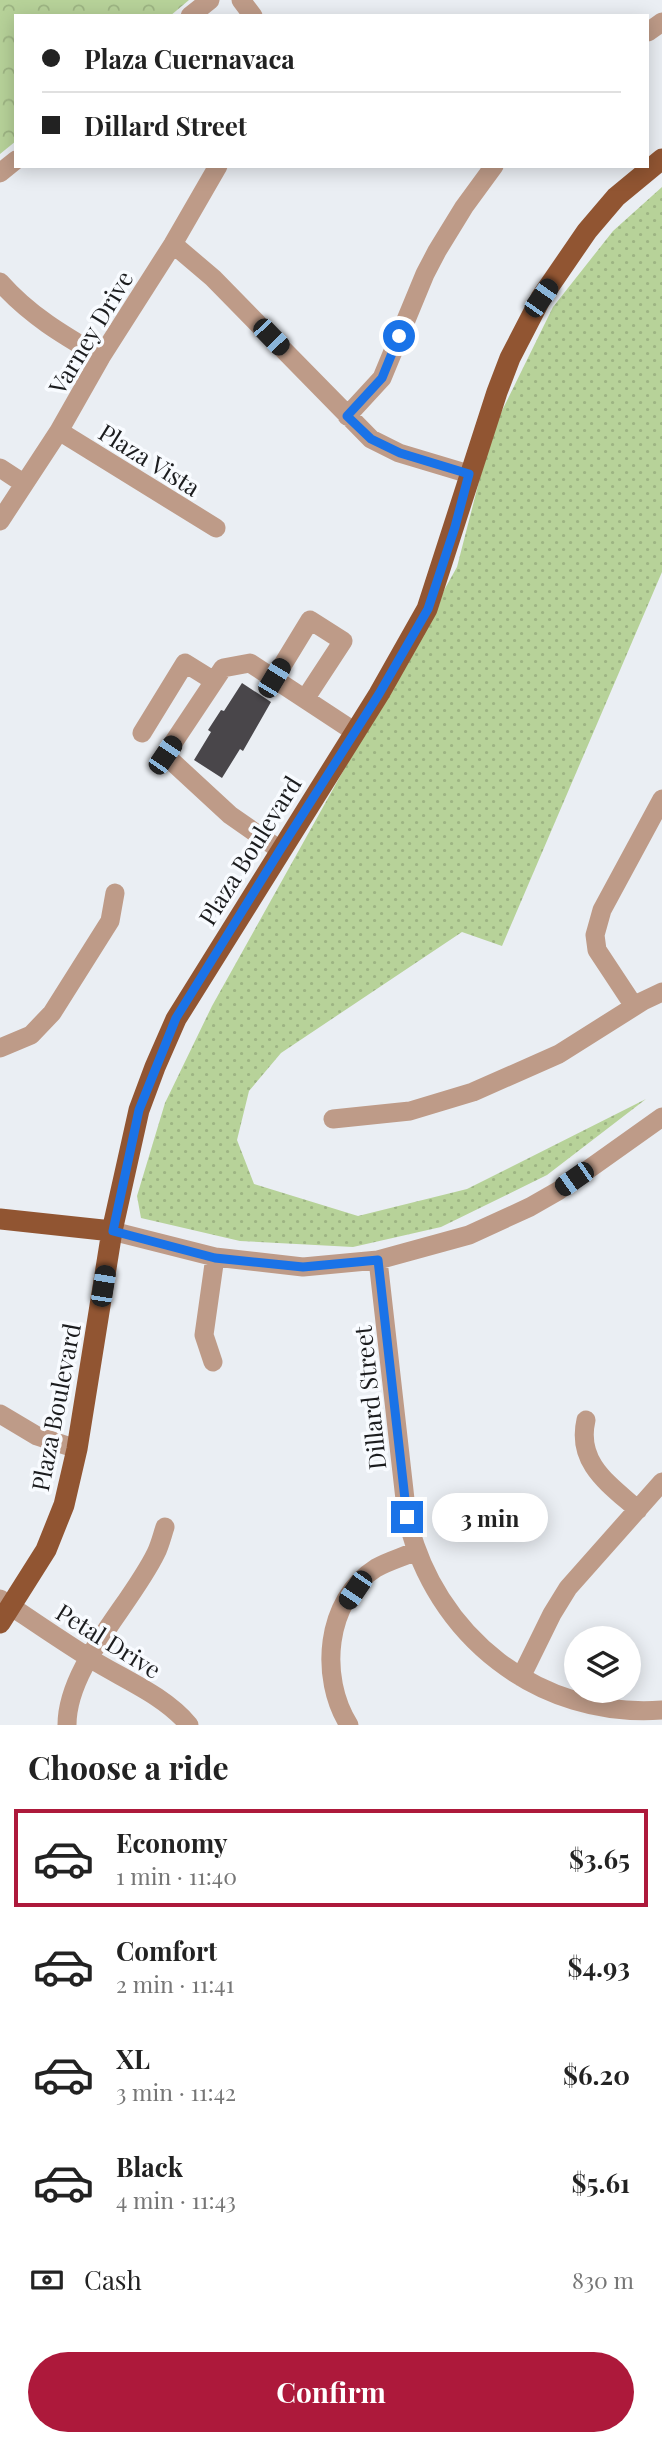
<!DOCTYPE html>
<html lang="en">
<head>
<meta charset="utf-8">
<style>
	:root { --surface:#fff; --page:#f6f6f6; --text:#222; --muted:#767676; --line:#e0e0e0; --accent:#ad193b }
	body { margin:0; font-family:"Playfair Display",serif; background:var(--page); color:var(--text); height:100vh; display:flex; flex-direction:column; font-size:26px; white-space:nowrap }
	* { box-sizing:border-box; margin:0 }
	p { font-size:23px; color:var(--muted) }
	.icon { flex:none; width:38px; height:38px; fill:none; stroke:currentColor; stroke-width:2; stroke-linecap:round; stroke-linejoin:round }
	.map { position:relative; height:1725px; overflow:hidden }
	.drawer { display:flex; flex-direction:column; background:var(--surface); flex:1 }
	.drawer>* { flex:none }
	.banner { position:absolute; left:14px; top:14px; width:635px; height:154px; border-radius:0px; box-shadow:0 4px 18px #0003; display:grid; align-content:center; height:154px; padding:0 28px; background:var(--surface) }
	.tools { position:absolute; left:564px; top:1626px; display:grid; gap:14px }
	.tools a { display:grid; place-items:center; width:77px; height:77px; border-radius:50%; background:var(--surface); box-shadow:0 4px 18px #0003; font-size:35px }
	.end { position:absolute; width:32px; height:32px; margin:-16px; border:9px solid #1a73e8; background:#fff; box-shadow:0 0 0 4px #fff }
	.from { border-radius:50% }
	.bubble { position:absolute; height:49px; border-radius:24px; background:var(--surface); box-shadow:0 4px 18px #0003; font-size:23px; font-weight:700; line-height:49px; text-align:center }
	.car { position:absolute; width:21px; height:42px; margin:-21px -10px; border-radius:9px; box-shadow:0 0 5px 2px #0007; background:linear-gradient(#222 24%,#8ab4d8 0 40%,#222 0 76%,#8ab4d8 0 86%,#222 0) }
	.banner b { display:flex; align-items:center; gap:24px; height:66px; font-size:26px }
	.banner b+b { border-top:2px solid var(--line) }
	.banner i { width:18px; height:18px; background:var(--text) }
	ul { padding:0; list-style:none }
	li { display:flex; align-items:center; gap:21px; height:98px; margin:0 14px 10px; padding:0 14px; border:4px solid transparent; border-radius:0px }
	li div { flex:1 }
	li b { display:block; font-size:26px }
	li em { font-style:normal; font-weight:700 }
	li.selected { border-color:var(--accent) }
	li>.icon { width:63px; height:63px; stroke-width:1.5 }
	h2 { padding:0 28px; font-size:32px; line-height:84px }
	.pay { display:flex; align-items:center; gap:18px; height:77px; padding:0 28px; font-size:26px }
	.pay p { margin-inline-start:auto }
	.button { display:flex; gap:14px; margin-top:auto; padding:14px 28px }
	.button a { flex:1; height:80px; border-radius:42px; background:var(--accent); color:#fff; font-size:28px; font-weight:700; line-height:80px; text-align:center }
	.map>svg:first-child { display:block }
</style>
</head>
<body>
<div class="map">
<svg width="662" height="1725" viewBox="0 0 662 1725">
	<defs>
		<pattern id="grass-dots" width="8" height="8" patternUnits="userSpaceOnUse" patternTransform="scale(1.75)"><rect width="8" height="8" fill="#b7d299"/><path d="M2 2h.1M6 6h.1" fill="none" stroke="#9db483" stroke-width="1.8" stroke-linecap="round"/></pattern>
		<pattern id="park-crowns" width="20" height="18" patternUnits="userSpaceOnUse" patternTransform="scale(1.75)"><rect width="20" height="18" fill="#b7d299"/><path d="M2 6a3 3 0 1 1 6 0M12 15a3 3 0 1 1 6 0" fill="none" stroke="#9db483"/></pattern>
	</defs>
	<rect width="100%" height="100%" fill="#eaeef3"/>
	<path fill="url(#grass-dots)" d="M662,187V572L502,946L462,932L281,1053L249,1091L237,1140L254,1184L358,1216L467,1189L646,1099L547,1175L441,1227L353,1247L240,1241L141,1218L137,1196L165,1103L212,1006L457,567L492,431L553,307L613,231Z"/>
	<path fill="url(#park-crowns)" d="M0,0H189L170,16H16V141L0,154Z"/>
	<path fill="#49464a" d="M242,683L271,702L243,751L240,749L222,778L194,760L211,732L208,730L221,710L224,711Z"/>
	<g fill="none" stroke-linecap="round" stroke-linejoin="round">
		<path stroke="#be9b88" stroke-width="19" d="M241,0L253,16
			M190,16L210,0
			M648,32L662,22
			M0,173L16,160
			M173,244L213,278L371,439L399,453L469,474
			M0,282C29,315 63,335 101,357
			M347,416L382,378L425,274L437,251L464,207L494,166
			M59,431L216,528
			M0,468L23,483
			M0,521L59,431L101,357L173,244L218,166
			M274,679L310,620L343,641L305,699
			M142,733L185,663L214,681
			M280,850L230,815L165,755L223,668L250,663L355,732
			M634,1006L597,950L595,935L602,910L662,799
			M0,1048L31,1035L52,1013L110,921L115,893
			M333,1119L410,1111L473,1092L559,1054L643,1001L662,992
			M112,1231L215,1257L303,1267L378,1260L469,1235L530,1207L558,1191L662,1117
			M378,1260L407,1517C434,1636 539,1719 662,1710
			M213,1362L204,1335L215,1257
			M0,1414L37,1436L77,1449
			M586,1420C576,1463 609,1484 638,1510
			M0,1599C30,1619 60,1640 91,1659C123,1679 164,1695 189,1725
			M521,1677L552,1614L568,1588L662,1482
			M67,1725C67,1666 131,1605 156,1553C160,1545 162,1536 165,1527
			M349,1725C319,1678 325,1600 376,1568C388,1561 403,1557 416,1551"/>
		<path stroke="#915532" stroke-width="21" d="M0,1219L112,1231
			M0,1623L46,1550L64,1505L77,1449L112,1231L139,1110L155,1067L176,1019L379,694L427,609L497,392L510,358L541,298L587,231L616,197L662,159"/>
	</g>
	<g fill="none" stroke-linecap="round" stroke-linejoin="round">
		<path stroke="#1a73e8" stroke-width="9" d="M399,336L382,378L347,416L371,439L400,453L469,474L455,527L428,609L379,694L280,850L176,1018L139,1110L113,1231L215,1258L303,1267L378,1260L407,1517"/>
	</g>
	<g text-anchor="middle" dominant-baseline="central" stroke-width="7" stroke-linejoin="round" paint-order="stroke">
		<g font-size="24" fill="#1b1c1e" stroke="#f8fbff">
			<text transform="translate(90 332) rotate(-59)">Varney Drive</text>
			<text transform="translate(150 459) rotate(32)">Plaza Vista</text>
			<text transform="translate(249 850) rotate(-58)">Plaza Boulevard</text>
			<text transform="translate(369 1398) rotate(-96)">Dillard Street</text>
			<text transform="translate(55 1407) rotate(-79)">Plaza Boulevard</text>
			<text transform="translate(109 1640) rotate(32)">Petal Drive</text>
		</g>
	</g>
</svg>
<div class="tools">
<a><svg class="icon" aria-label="layers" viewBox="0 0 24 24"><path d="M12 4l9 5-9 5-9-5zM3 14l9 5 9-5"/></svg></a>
</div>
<i class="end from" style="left:399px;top:336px"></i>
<i class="end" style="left:407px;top:1517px"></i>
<div class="bubble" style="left:432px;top:1493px;width:116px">3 min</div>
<i class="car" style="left:541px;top:298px;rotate:35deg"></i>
<i class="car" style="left:271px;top:337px;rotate:136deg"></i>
<i class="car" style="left:274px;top:678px;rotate:31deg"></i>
<i class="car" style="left:165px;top:755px;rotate:34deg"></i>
<i class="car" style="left:574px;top:1179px;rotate:235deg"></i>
<i class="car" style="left:103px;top:1286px;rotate:9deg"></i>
<i class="car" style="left:355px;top:1590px;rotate:214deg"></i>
<div class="banner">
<b><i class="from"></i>Plaza Cuernavaca</b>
<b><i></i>Dillard Street</b>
</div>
</div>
<section class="drawer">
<h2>Choose a ride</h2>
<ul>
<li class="selected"><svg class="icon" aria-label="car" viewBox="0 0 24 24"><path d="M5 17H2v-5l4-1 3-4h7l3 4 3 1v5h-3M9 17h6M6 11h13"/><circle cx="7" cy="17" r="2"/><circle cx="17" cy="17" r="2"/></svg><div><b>Economy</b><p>1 min · 11:40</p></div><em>$3.65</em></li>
<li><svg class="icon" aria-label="car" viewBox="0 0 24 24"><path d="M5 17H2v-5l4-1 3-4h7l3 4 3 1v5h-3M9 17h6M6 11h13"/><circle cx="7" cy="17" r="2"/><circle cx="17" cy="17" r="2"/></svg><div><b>Comfort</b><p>2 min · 11:41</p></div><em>$4.93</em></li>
<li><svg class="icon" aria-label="car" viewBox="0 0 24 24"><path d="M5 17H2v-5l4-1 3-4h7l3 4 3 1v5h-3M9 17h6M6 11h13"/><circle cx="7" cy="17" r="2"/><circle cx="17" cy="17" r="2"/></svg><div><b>XL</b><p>3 min · 11:42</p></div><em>$6.20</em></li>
<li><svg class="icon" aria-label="car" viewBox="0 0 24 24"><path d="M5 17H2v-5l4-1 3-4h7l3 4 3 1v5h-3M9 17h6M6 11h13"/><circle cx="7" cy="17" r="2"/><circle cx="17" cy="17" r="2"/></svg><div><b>Black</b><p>4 min · 11:43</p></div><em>$5.61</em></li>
</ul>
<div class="pay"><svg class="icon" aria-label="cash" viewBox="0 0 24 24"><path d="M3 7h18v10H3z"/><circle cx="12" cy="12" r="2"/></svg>Cash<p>830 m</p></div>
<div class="button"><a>Confirm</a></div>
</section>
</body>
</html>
